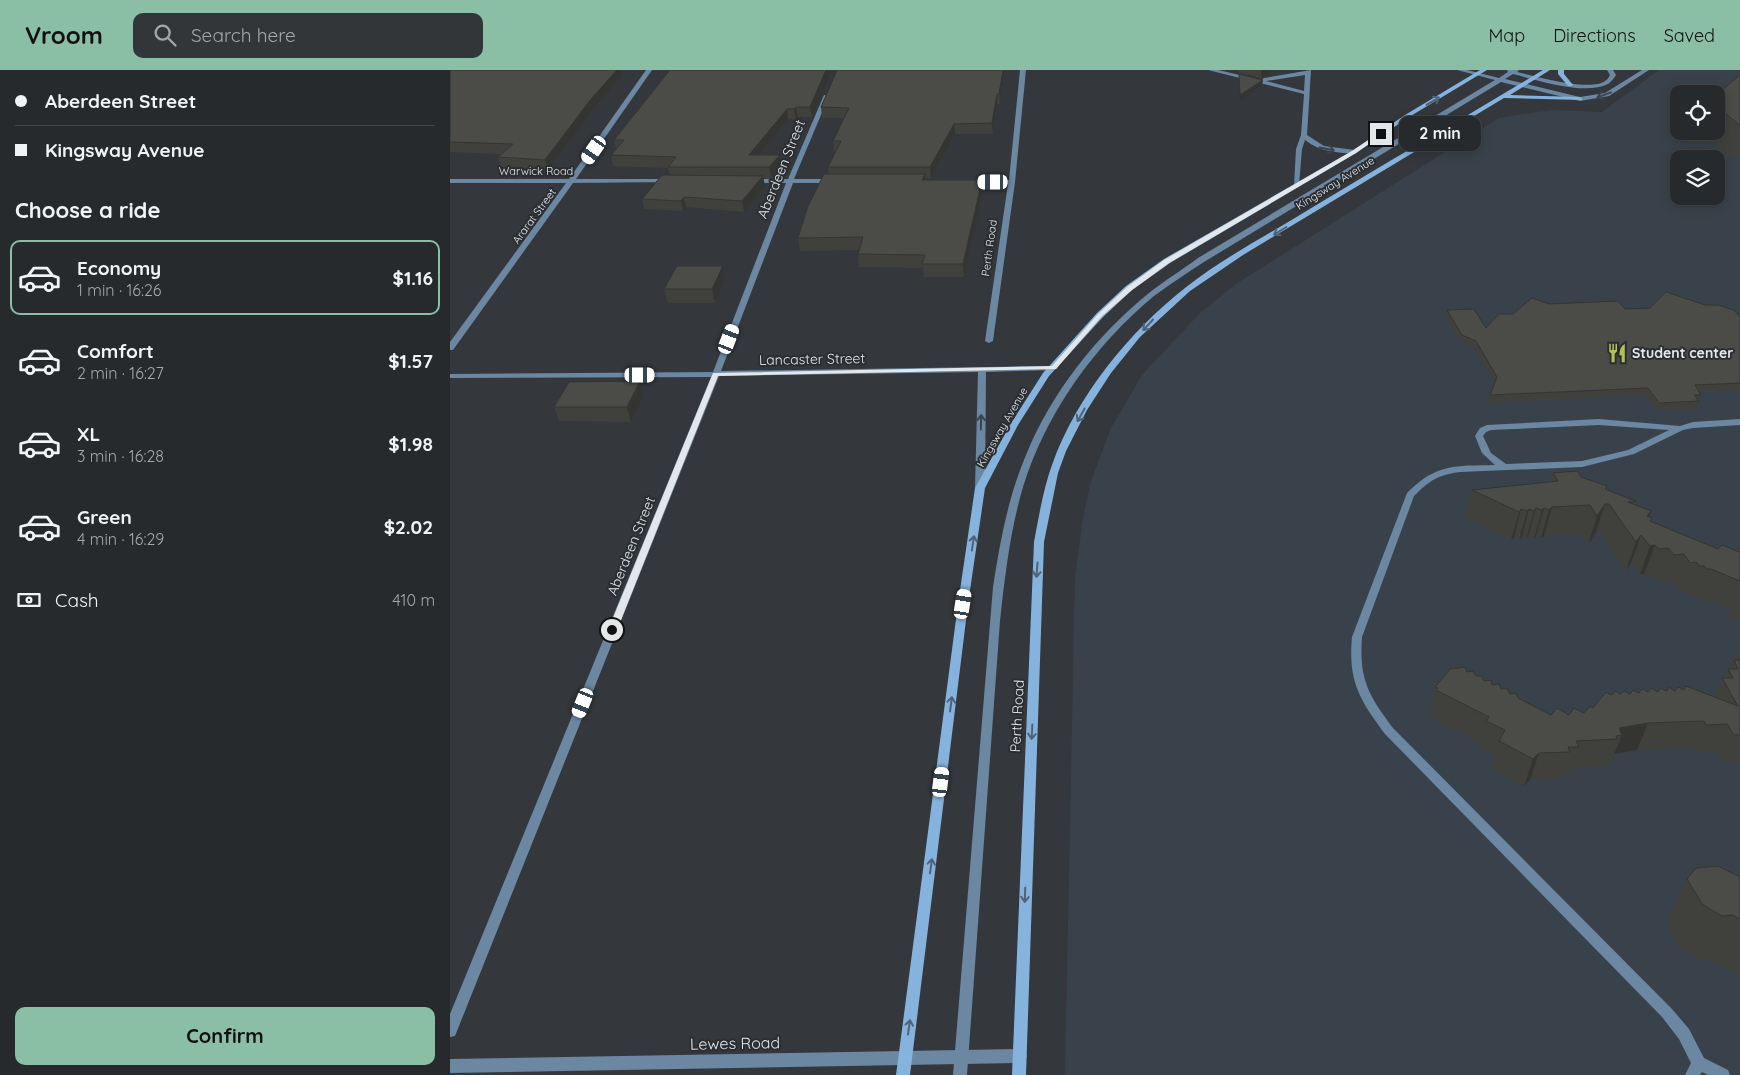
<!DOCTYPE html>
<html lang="en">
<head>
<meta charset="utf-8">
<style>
	:root { --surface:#272a2d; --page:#333639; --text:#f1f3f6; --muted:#a4a7aa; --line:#434649; --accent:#8abfa5 }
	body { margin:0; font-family:Quicksand,sans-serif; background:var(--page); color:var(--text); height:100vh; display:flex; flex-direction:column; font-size:19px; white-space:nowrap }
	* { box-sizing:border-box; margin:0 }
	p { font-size:16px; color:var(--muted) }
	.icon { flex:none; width:28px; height:28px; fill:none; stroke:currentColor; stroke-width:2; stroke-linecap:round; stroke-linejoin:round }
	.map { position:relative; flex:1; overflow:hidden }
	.side { display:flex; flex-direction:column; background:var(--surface); width:450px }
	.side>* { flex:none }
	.banner { display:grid; align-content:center; height:110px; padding:0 15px; background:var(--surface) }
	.fabs { position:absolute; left:1220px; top:15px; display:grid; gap:10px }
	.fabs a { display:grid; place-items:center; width:55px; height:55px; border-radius:10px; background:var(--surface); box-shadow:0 2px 12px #0003,0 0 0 1px var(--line); font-size:25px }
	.end { position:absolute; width:22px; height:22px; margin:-11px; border:6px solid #e4e7e9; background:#111; box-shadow:0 0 0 2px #111 }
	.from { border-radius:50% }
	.bubble { position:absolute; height:35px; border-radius:10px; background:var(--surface); box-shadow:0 2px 12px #0003,0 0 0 1px var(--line); font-size:16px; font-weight:700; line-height:35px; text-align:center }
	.car { position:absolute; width:15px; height:30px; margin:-15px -8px; border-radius:6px; box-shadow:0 0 4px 1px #0007; background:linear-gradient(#fff 24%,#345 0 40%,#fff 0 76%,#345 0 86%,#fff 0) }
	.banner b { display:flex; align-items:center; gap:18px; height:48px; font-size:19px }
	.banner b+b { border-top:1px solid var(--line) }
	.banner i { width:12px; height:12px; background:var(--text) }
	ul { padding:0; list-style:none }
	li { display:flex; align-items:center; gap:15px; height:75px; margin:0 10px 8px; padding:0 5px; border:2px solid transparent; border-radius:10px }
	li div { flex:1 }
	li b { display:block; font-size:19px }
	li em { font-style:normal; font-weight:700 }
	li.current { border-color:var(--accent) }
	li>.icon { width:45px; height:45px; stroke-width:1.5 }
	h2 { padding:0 15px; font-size:22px; line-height:60px }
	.pay { display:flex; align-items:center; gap:12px; height:55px; padding:0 15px; font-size:19px }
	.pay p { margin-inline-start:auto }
	.primary-button { display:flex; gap:10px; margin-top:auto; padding:10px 15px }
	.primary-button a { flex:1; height:58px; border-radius:10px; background:var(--accent); color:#111; font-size:20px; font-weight:700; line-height:58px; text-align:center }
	header { display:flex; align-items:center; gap:30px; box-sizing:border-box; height:70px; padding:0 25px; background:var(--accent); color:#111 }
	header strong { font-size:24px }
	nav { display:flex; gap:28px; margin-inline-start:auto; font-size:18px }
	.search { width:350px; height:45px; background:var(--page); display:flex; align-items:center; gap:12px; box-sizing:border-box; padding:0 18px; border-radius:10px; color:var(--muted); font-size:19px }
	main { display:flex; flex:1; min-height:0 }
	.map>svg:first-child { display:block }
</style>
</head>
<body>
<header>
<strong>Vroom</strong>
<div class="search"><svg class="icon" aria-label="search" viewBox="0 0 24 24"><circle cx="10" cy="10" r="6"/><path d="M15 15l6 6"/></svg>Search here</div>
<nav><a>Map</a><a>Directions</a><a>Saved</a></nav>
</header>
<main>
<section class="side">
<div class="banner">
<b><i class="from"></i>Aberdeen Street</b>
<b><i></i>Kingsway Avenue</b>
</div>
<h2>Choose a ride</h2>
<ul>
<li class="current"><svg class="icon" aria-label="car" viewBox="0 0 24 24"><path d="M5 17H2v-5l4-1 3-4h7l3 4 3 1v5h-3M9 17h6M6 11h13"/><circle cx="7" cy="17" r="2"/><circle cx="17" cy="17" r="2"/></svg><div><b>Economy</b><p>1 min · 16:26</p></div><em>$1.16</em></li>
<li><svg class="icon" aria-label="car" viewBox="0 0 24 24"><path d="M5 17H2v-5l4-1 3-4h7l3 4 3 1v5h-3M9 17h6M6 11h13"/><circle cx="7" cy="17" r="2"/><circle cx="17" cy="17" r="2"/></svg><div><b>Comfort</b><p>2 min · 16:27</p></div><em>$1.57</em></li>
<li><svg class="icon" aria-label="car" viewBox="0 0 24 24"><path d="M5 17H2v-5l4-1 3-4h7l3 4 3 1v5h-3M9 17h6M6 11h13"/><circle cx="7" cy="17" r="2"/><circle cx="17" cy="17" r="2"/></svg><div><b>XL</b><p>3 min · 16:28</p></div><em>$1.98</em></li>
<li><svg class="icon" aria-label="car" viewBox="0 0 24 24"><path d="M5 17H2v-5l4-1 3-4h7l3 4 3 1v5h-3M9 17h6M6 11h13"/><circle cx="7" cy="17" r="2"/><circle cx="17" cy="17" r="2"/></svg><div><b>Green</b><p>4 min · 16:29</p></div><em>$2.02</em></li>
</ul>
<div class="pay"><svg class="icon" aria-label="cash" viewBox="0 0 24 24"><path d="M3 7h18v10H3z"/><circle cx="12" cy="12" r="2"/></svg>Cash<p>410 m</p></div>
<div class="primary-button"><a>Confirm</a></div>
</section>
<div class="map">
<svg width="1290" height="1005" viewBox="0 0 1290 1005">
	<rect width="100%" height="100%" fill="#34383c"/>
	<path fill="#39424a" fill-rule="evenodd" d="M1209,0H1290V1005H615L625,507L633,448L641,411L661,358L692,305L750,243L786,214L1049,48L1101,40L1152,42ZM1229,24H1266V61H1229ZM1229,89H1266V126H1229Z"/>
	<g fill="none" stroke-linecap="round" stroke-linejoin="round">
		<path fill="#6b87a2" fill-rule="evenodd" d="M1007,0H1017L1049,8L1058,2L1057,0H1069L1067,2C1085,6 1140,22 1155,11C1157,10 1159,7 1160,5L1157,0H1163L1166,5C1164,8 1161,12 1158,14C1135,26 1087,10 1063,4L1055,9L1130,27L1155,23L1192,0H1199L1159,26L1130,31L1051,12L754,192C737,203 720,214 704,226C644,276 596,343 573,417C560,461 555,506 550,551L517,1005H503L543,517C550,472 558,427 576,385C601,323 647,265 699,223C714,211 732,200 748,188L1045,10Z
			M1149,349L1230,356L1243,352L1290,349V355L1243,358L1233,360L1184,384L1132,397L1010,402C988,405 980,410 964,426L912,567C909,609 918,625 943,658L1222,939L1239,959L1254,988L1278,1000L1280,1005H1258L1252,1002L1250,1005H1235L1241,993L1229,969L1212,947L935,664C909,629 898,611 902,567L957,423C987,393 1005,396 1045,395L1032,383L1025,366L1030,358L1037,355ZM1149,355L1219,360L1178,380L1132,391L1056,394L1041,383L1033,366L1036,362L1041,360Z"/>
		<path fill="#6b87a2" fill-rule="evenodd" d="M196,0H202L126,109H219L222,111L221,112L123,113L3,280H0V272L116,113H0V109H119Z
			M570,0H576L565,112L543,271L539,273L535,271L558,114H518L515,112L518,110H559Z
			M758,0H768L811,10L814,8L861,0L857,65L874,76L904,80L907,82L904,84C886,82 870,82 855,70L852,79L849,115L844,116L846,79L851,65L854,24ZM855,5L854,21L816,11Z
			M374,25L379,26L344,109H384L387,111L384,113H343L271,301L604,296L608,298L604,300L536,302L535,418L530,421L525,418L528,302L269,306L5,966L0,967V944L261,307L0,308V304L263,302L336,113H301L298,111L301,109H338Z"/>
		<path fill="#6b87a2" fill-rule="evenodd" d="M570,979L575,981L577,986L575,991L570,993L0,1003V989Z"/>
		<path fill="#86b3de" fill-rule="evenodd" d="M1030,0H1037L959,47L906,83L720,193L682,220L653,247L599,306L568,355L535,418L518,534L460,1005H446L508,534L525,418L560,355L593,303L647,243L676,216L714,189L902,81L955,45Z
			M1093,0H1100L1060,25L1130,27L1132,28V30L1054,28L793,185L740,221L690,267L661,303L637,340L616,381L608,403L594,472L576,1005H562L584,472C589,446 593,420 602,395C626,327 679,262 735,218C774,187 820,164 863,137C939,91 1017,46 1093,0Z
			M1108,0H1114V4L1123,15L1122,16H1118L1108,4Z"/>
	</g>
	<path fill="#40413d" d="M0,0L172,6L144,39L98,100L51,98L48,87L51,84L0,82Z
		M220,0H382L362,47H348L346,50L338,49L309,85L331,95L321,108H313L315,116L294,142L236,137L233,141L194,139L192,129L220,105L218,98L163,96L161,85L166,79L164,70Z
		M555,0L550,34H547L543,64H505L481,108H476V110L533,122L514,207H474L473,198L409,197L408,184L409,180L350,181L348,168L379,104L378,97L386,82L384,81L383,71L394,48H372L371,37Z
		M788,0H820L819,5L811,8L789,3Z
		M1290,5V88L1278,85L1264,73L1234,74L1238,61H1266V25Z
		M275,209L265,233H218L214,219Z
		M1099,234L1290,247V320L1249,322L1251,325L1246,339L1206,340L1195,325L1039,333L1040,325L1045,313L1024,278L1010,272L996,247L997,240L1036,258L1063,244Z
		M194,325L181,352L109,351L104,337Z
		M1103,403L1131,407L1157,416L1156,419L1186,431L1185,435L1201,441L1199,447L1202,448L1201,451L1268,479L1289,482L1290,481V549L1278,550L1282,541L1249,528H1246L1243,525H1238L1235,521H1229L1223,513L1213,514L1207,507H1197L1194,504H1190L1181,493L1176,501L1150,462H1146L1138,475L1131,464L1094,466L1091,468L1086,466L1084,469L1078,467L1076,469L1072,467L1069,470L1064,468L1061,470L1015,448L1022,420L1100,412Z
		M1290,575V691L1271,692L1265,681L1244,682L1241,678L1187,680L1164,684L1161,692L1158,693L1156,696L1121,697L1119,704H1112L1111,709L1080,710L1074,716L1041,698L1044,686L1028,678L1029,673L980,647V645L979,644L985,617L1017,602L1101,645L1134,643L1162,625L1234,620L1264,627L1272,608H1274Z
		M1290,807V907L1259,889H1249L1229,878L1216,853L1237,809Z"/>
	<path fill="#343532" d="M162,0H171L172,6L144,39L98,100L95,90Z
		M376,0H382L362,47L360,37Z
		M553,0H555L550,34L549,24Z
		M811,0H820L819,5L811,8Z
		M813,10L812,16L790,31V25Z
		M547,24V34L543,64L542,53Z
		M346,37L348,47L346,50L344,39Z
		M337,39L338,49L300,96L299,85Z
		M504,54L505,64L481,108L480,97Z
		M330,85L331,95L321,108L319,97Z
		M475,104L476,116L472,110Z
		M313,106L315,116L294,142L292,131Z
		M532,110L533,122L514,207L513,194Z
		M234,127L236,137L233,141L231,131Z
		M273,196L275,209L265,233L262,219Z
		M190,311L194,325L181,352L177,337Z
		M1155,434L1146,462L1138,475L1147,446Z
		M1102,437L1094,466L1091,468L1099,440Z
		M1086,438L1078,467L1076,469L1084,441Z
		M1094,438L1086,466L1084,469L1092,440Z
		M1071,439L1064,468L1061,470L1069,442Z
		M1079,439L1072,467L1069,470L1077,441Z
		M1201,441L1192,466L1191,465L1181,493L1176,501L1186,472L1197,446Z
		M1205,475L1194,504H1190L1200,476Z
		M1198,653L1187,680L1164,684L1172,665L1169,658Z
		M1089,683L1080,710L1074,716L1083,689Z"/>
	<path fill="#4b4c47" stroke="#343532" d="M0,0H167L141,29L95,90L48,87L63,74L0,72Z
		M220,0H376L360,37H346L344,39H337L299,85H330L319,97H218L226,87L161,85L174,70H164Z
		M387,0H553L549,24H547L542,53L504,54L480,97H378L391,71H383L399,38L371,37Z
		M789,4L813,10L790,25Z
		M1290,5V55L1288,54L1274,42H1266V25Z
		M374,104H475L472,110H532L513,194H472L475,185L408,184L413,167L348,168L358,136Z
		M212,105L313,106L292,131L234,127L231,131L192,129Z
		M227,196H273L262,219H214Z
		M1216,222L1255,235H1268L1284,240L1290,247V313L1245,315L1251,325H1244L1249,331L1209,333L1198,318L1040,325L1047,307L1026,271L1012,265L997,240L1024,239L1036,258L1049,244H1063L1082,228L1099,234L1168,231L1175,239L1200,238Z
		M190,311L177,337H104L119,312Z
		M1128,401L1131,407L1157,416L1155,419L1186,431L1178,432L1201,441L1197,446L1202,448L1200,451L1268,479L1272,475L1289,482L1290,481V511L1261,499H1257L1254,496H1249L1246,492L1240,493L1234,484L1224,485L1218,478L1208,479L1205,475L1200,476L1191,465L1186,472L1159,434H1155L1147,446L1140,435L1102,437L1099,440L1094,438L1092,440L1086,438L1084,441L1079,439L1077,441L1071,439L1069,442L1022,420L1108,411L1103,403Z
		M1284,590H1290V665H1284L1277,654L1256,655L1254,651L1198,653L1169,658L1172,665L1166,666L1167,669L1126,671L1129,677H1118L1120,682L1089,683L1083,689L1049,671L1055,660L1036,651L1039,647L986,620L988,618L985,617L1000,599L1015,597L1017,602L1023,601L1026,606H1032L1034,611L1041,610L1042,615L1049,614L1051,619L1057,618L1060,624L1066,623L1068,628L1101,645L1107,638L1119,645L1124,638L1134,643L1140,636L1143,638L1156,622L1162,625L1165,621L1171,624L1174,621L1180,624L1183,620L1189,623L1192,619L1198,622L1201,618L1208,622L1210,618L1217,621L1219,617L1225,621L1228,617L1234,620L1236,616L1288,636L1272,608H1283L1278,599H1288Z
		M1268,796L1290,807V849L1283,845L1272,846L1252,834L1237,809L1246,798Z"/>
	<defs><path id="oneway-shaft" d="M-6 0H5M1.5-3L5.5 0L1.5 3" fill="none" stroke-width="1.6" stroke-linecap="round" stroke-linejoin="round" transform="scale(1.25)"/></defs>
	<g stroke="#3a444e">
		<use href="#oneway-shaft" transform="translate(1154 25) rotate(160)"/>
		<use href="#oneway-shaft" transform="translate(877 79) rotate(11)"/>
		<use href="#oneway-shaft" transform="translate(531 352) rotate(-89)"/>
	</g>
	<g stroke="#4f6377">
		<use href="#oneway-shaft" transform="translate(983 31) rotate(-31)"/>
		<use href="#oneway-shaft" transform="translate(830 161) rotate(148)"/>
		<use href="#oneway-shaft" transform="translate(698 255) rotate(133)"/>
		<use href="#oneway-shaft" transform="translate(631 345) rotate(119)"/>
		<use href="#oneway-shaft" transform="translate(523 473) rotate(-81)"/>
		<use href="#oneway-shaft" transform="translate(587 500) rotate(94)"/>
		<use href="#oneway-shaft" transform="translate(501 634) rotate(-83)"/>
		<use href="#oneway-shaft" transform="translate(582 662) rotate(93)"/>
		<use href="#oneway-shaft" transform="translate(481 796) rotate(-82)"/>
		<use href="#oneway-shaft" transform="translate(575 825) rotate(92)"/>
		<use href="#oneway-shaft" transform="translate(459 957) rotate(-82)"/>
	</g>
	<path fill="#e4e7e9" d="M929,63L933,64L906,83L719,193L682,220L652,246L606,299L268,306L167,560L162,563L159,562L158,560L263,303L602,296L648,244L677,217L714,190L902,81Z"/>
	<defs>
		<symbol id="restaurant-bare" viewBox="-9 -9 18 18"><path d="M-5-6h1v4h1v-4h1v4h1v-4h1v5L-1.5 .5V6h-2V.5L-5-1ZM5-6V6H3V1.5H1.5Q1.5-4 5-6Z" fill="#b2c34c" stroke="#2a2e32" stroke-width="2.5" paint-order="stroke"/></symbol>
	</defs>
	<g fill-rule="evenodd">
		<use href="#restaurant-bare" x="1153" y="269" width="28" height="28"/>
	</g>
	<g text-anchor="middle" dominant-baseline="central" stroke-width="4" stroke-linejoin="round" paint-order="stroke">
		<g font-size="11" fill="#e4e7e9" stroke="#2a2e32">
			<text x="86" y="101">Warwick Road</text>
			<text transform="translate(885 113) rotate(-32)">Kingsway Avenue</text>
			<text transform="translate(84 146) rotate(-54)">Ararat Street</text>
			<text transform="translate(539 178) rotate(-82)">Perth Road</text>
			<text transform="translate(552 357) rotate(-60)">Kingsway Avenue</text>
		</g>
		<g font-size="14" fill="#e4e7e9" stroke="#2a2e32">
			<text transform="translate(331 99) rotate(-68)">Aberdeen Street</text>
			<text transform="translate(362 289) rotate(-1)">Lancaster Street</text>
			<text transform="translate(181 476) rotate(-68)">Aberdeen Street</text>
			<text transform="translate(567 646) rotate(-87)">Perth Road</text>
		</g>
		<g font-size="14" font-weight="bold" fill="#e4e7e9" stroke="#2a2e32" text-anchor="start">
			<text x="1182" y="283">Student center</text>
		</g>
		<g font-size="16" fill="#e4e7e9" stroke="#2a2e32">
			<text transform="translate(285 973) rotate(-1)">Lewes Road</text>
		</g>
	</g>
</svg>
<div class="fabs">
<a><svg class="icon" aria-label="locate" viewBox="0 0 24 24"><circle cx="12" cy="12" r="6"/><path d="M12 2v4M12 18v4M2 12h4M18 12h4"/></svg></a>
<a><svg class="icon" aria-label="layers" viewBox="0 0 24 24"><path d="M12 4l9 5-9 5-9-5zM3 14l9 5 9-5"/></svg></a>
</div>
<i class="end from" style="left:162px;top:560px"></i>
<i class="end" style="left:931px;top:64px"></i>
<div class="bubble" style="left:949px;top:46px;width:82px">2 min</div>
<i class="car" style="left:144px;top:80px;rotate:215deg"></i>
<i class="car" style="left:543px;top:112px;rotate:270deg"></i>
<i class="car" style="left:279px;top:269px;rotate:21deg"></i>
<i class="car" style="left:190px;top:305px;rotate:90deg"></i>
<i class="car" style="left:513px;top:534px;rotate:9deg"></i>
<i class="car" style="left:133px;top:633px;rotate:202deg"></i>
<i class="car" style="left:491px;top:712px;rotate:7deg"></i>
</div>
</main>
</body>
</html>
